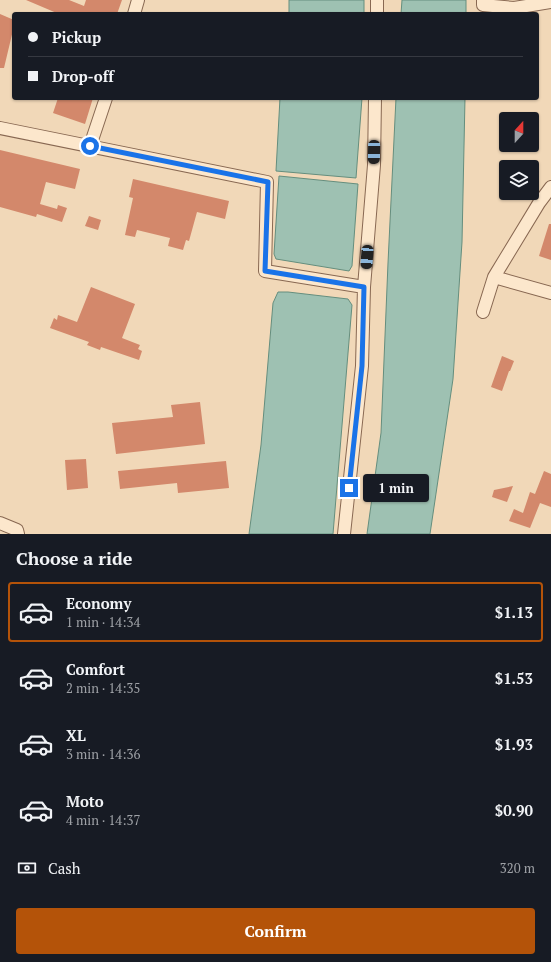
<!DOCTYPE html>
<html lang="en">
<head>
<meta charset="utf-8">
<style>
	:root { --surface:#171b24; --page:#20242c; --text:#f1f3f6; --muted:#9ea1a6; --line:#363941; --accent:#b45309 }
	body { margin:0; font-family:"PT Serif",serif; background:var(--page); color:var(--text); height:100vh; display:flex; flex-direction:column; font-size:15px; white-space:nowrap }
	* { box-sizing:border-box; margin:0 }
	p { font-size:13px; color:var(--muted) }
	.icon { flex:none; width:22px; height:22px; fill:none; stroke:currentColor; stroke-width:2; stroke-linecap:round; stroke-linejoin:round }
	.map { position:relative; height:534px; overflow:hidden }
	.sheet { display:flex; flex-direction:column; background:var(--surface); flex:1 }
	.sheet>* { flex:none }
	.top-card { position:absolute; left:12px; top:12px; width:527px; height:88px; border-radius:4px; box-shadow:0 1px 3px #0004; display:grid; align-content:center; height:88px; padding:0 16px; background:var(--surface) }
	.needle { width:26px; rotate:21deg }
	.buttons { position:absolute; left:499px; top:112px; display:grid; gap:8px }
	.buttons a { display:grid; place-items:center; width:40px; height:40px; border-radius:4px; background:var(--surface); box-shadow:0 1px 3px #0004; font-size:20px }
	.end { position:absolute; width:18px; height:18px; margin:-9px; border:5px solid #1a73e8; background:#fff; box-shadow:0 0 0 2px #fff }
	.from { border-radius:50% }
	.bubble { position:absolute; height:28px; border-radius:4px; background:var(--surface); box-shadow:0 1px 3px #0004; font-size:13px; font-weight:700; line-height:28px; text-align:center }
	.car { position:absolute; width:12px; height:24px; margin:-12px -6px; border-radius:5px; box-shadow:0 0 3px 1px #0007; background:linear-gradient(#222 24%,#8ab4d8 0 40%,#222 0 76%,#8ab4d8 0 86%,#222 0) }
	.top-card b { display:flex; align-items:center; gap:14px; height:38px; font-size:15px }
	.top-card b+b { border-top:1px solid var(--line) }
	.top-card i { width:10px; height:10px; background:var(--text) }
	ul { padding:0; list-style:none }
	li { display:flex; align-items:center; gap:12px; height:60px; margin:0 8px 6px; padding:0 8px; border:2px solid transparent; border-radius:4px }
	li div { flex:1 }
	li b { display:block; font-size:15px }
	li em { font-style:normal; font-weight:700 }
	li.on { border-color:var(--accent) }
	li>.icon { width:36px; height:36px; stroke-width:1.5 }
	h2 { padding:0 16px; font-size:18px; line-height:48px }
	.pay { display:flex; align-items:center; gap:10px; height:44px; padding:0 16px; font-size:15px }
	.pay p { margin-inline-start:auto }
	.cta { display:flex; gap:8px; margin-top:auto; padding:8px 16px }
	.cta a { flex:1; height:46px; border-radius:4px; background:var(--accent); color:#fff; font-size:16px; font-weight:700; line-height:46px; text-align:center }
	.map>svg:first-child { display:block }
</style>
</head>
<body>
<div class="map">
<svg width="551" height="534" viewBox="0 0 551 534">
	<rect width="100%" height="100%" fill="#f1d8b8"/>
	<path fill="#9ec1b2" stroke="#658e7e" d="M289,0H364V14H289Z
		M402,0H466V14H401Z
		M280,98H362L356,178L276,171Z
		M396,98H465L462,242L453,379L430,534H367L381,433L388,263Z
		M279,176L358,184L352,266L349,271L276,259L274,254Z
		M278,292H288L348,299L352,305L333,534H249L261,445L273,303Z"/>
	<path fill="#d3886b" d="M26,0H69L84,6L86,0H122L117,14H59Z
		M0,14L14,20V26L4,68H0Z
		M58,98H93L85,124L53,113Z
		M0,150L80,169L75,189L46,182L40,204L57,209L58,205L67,208L62,222L37,214L36,217L0,207Z
		M133,179L229,201L225,219L197,212L189,241L186,240L183,250L168,246L170,238L137,230L135,237L125,235L133,198L129,197Z
		M89,216L101,220L98,230L85,226Z
		M549,224H551V260L539,256Z
		M91,287L135,304L122,338L140,345L138,349L142,351L139,360L101,347L100,350L87,345L89,342L50,328L54,318L57,320L58,315L77,322Z
		M502,356L514,361L510,371H509L502,391L491,387Z
		M200,402L205,444L116,454L112,423L173,417L171,405Z
		M86,459L88,488L67,490L65,460Z
		M226,461L229,488L178,493L177,483L120,489L118,471Z
		M544,471L551,474V507L540,503L530,528L509,521L514,509L523,513L530,492L535,494Z
		M513,486L507,502L492,497L494,490Z"/>
	<g fill="none" stroke-linecap="round" stroke-linejoin="round">
		<defs>
			<path id="minor" d="M483,0V5L514,8L551,2
				M134,14L138,0
				M377,14V0
				M0,128L267,182L265,271L364,287
				M90,146L106,98
				M494,277L551,293
				M483,312L494,277L539,203L551,187
				M0,523L17,530L18,534
				M344,534L362,366L364,287L374,165L375,98"/>
		</defs>
		<use href="#minor" stroke="#886852" stroke-width="14"/>
		<use href="#minor" stroke="#fce7cc" stroke-width="12"/>
	</g>
	<g fill="none" stroke-linecap="round" stroke-linejoin="round">
		<path stroke="#1a73e8" stroke-width="5" d="M90,146L268,182L265,271L364,287L362,366L349,488"/>
	</g>
</svg>
<div class="buttons">
<a><svg class="needle" viewBox="-14 -14 28 28"><path d="M0-13l5 13h-10z" fill="#e53935"/><path d="M0 13l5-13h-10z" fill="#9ea1a6"/></svg></a>
<a><svg class="icon" aria-label="layers" viewBox="0 0 24 24"><path d="M12 4l9 5-9 5-9-5zM3 14l9 5 9-5"/></svg></a>
</div>
<i class="end from" style="left:90px;top:146px"></i>
<i class="end" style="left:349px;top:488px"></i>
<div class="bubble" style="left:363px;top:474px;width:66px">1 min</div>
<i class="car" style="left:374px;top:152px;rotate:181deg"></i>
<i class="car" style="left:367px;top:257px;rotate:184deg"></i>
<div class="top-card">
<b><i class="from"></i>Pickup</b>
<b><i></i>Drop-off</b>
</div>
</div>
<section class="sheet">
<h2>Choose a ride</h2>
<ul>
<li class="on"><svg class="icon" aria-label="car" viewBox="0 0 24 24"><path d="M5 17H2v-5l4-1 3-4h7l3 4 3 1v5h-3M9 17h6M6 11h13"/><circle cx="7" cy="17" r="2"/><circle cx="17" cy="17" r="2"/></svg><div><b>Economy</b><p>1 min · 14:34</p></div><em>$1.13</em></li>
<li><svg class="icon" aria-label="car" viewBox="0 0 24 24"><path d="M5 17H2v-5l4-1 3-4h7l3 4 3 1v5h-3M9 17h6M6 11h13"/><circle cx="7" cy="17" r="2"/><circle cx="17" cy="17" r="2"/></svg><div><b>Comfort</b><p>2 min · 14:35</p></div><em>$1.53</em></li>
<li><svg class="icon" aria-label="car" viewBox="0 0 24 24"><path d="M5 17H2v-5l4-1 3-4h7l3 4 3 1v5h-3M9 17h6M6 11h13"/><circle cx="7" cy="17" r="2"/><circle cx="17" cy="17" r="2"/></svg><div><b>XL</b><p>3 min · 14:36</p></div><em>$1.93</em></li>
<li><svg class="icon" aria-label="car" viewBox="0 0 24 24"><path d="M5 17H2v-5l4-1 3-4h7l3 4 3 1v5h-3M9 17h6M6 11h13"/><circle cx="7" cy="17" r="2"/><circle cx="17" cy="17" r="2"/></svg><div><b>Moto</b><p>4 min · 14:37</p></div><em>$0.90</em></li>
</ul>
<div class="pay"><svg class="icon" aria-label="cash" viewBox="0 0 24 24"><path d="M3 7h18v10H3z"/><circle cx="12" cy="12" r="2"/></svg>Cash<p>320 m</p></div>
<div class="cta"><a>Confirm</a></div>
</section>
</body>
</html>
